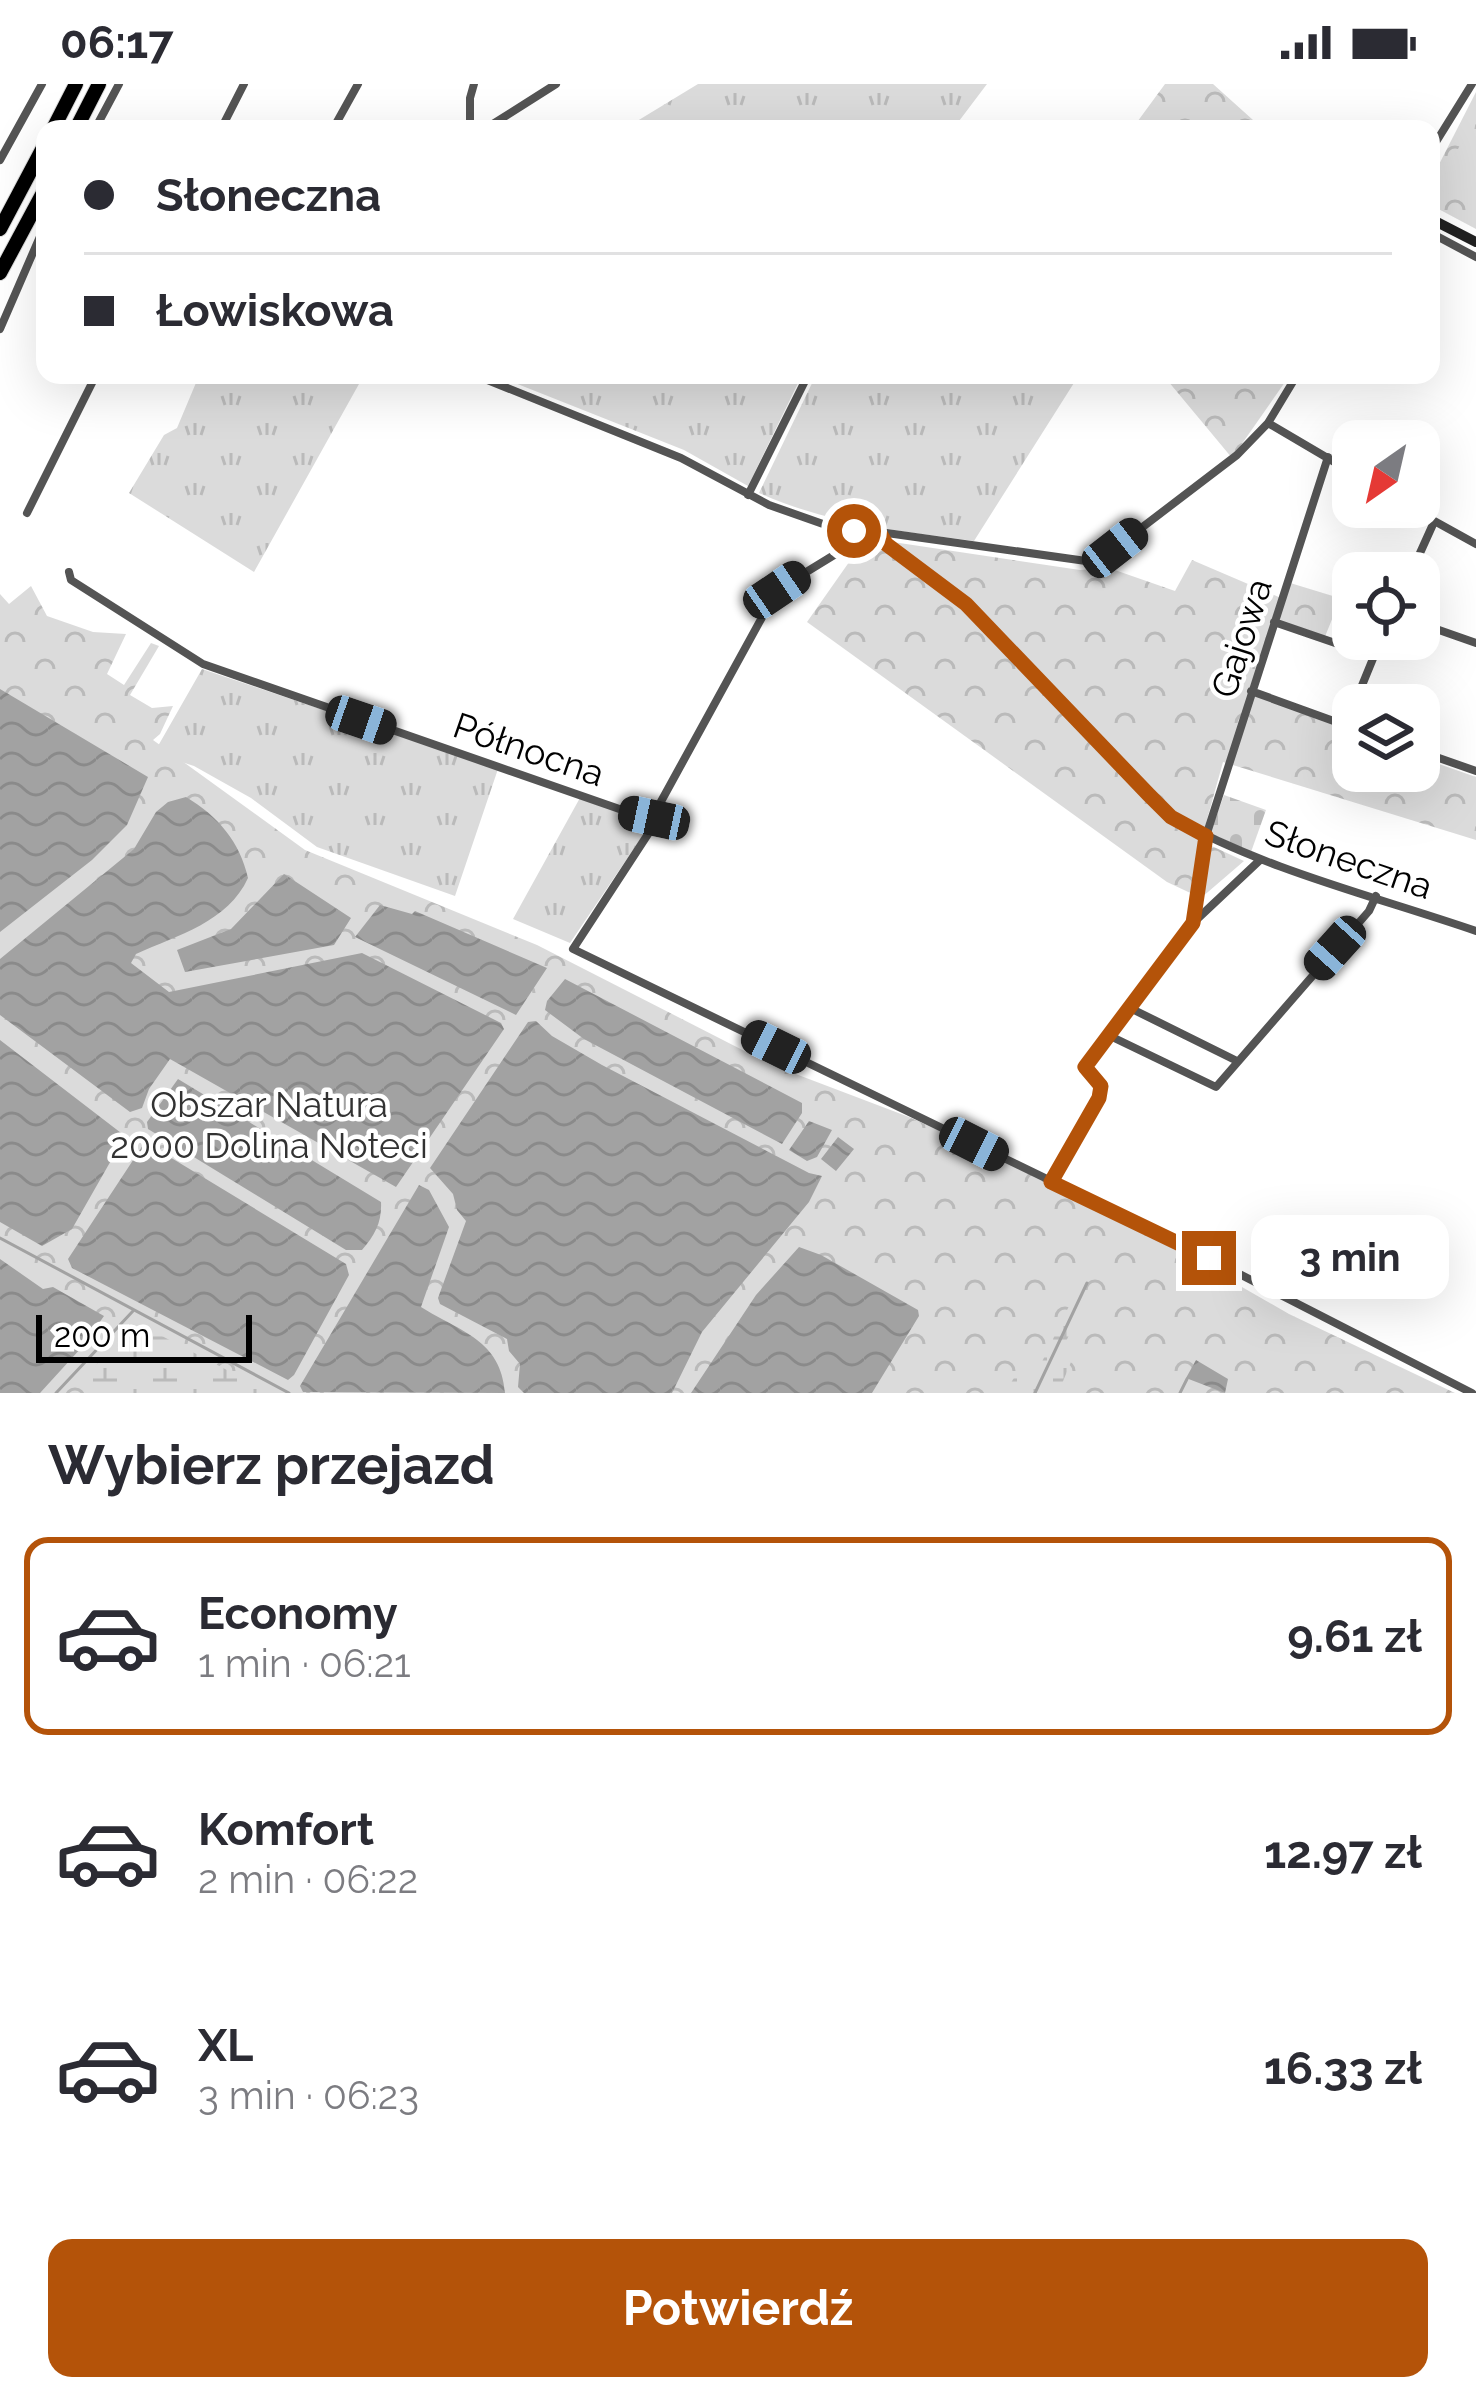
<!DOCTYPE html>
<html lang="pl">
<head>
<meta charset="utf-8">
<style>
	:root { --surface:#fff; --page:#f2f2f3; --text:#2b2b33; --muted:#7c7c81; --line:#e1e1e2; --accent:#b45309 }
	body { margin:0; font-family:Raleway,sans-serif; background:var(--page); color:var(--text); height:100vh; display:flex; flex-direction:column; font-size:45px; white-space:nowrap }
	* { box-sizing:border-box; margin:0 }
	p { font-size:39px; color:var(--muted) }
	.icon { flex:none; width:66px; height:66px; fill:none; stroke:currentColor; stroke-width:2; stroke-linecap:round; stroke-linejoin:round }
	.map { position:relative; height:1309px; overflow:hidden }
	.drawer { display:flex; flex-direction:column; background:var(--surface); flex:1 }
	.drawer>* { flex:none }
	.top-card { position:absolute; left:36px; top:36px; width:1404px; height:264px; border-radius:24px; box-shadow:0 12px 48px #0002; display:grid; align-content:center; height:264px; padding:0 48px; background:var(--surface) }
	.needle { width:78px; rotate:214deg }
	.tools { position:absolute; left:1332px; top:336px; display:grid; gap:24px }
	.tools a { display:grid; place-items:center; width:108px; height:108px; border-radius:24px; background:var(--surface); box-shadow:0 12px 48px #0002; font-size:60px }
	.scale { position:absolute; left:36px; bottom:30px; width:216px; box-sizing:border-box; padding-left:12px; border:6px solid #000; border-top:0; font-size:33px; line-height:42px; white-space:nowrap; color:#000; -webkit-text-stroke:9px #fff; paint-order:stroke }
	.end { position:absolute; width:54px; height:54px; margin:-27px; border:15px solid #b45309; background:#fff; box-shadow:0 0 0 6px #fff }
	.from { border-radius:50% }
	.bubble { position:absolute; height:84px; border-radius:24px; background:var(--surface); box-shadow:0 12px 48px #0002; font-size:39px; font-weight:700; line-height:84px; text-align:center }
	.car { position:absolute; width:36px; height:72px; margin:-36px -18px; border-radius:15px; box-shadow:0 0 9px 3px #0007; background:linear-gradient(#222 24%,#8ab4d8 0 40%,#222 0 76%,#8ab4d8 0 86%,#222 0) }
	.top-card b { display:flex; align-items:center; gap:42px; height:114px; font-size:45px }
	.top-card b+b { border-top:3px solid var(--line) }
	.top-card i { width:30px; height:30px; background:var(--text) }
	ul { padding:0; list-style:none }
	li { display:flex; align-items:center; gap:36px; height:198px; margin:0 24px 18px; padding:0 24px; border:6px solid transparent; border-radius:24px }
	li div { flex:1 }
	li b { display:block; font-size:45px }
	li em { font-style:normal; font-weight:700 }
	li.current { border-color:var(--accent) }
	li>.icon { width:108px; height:108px; stroke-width:1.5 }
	h2 { padding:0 48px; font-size:54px; line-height:144px }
	.primary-button { display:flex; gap:24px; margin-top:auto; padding:24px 48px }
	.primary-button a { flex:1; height:138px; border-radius:24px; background:var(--accent); color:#fff; font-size:48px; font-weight:700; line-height:138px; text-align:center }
	.status { display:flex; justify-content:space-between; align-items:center; height:84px; padding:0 60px; background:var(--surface); direction:ltr }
	.status svg { height:33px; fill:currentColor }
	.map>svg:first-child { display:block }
</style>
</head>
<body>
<div class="status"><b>06:17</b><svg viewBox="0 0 49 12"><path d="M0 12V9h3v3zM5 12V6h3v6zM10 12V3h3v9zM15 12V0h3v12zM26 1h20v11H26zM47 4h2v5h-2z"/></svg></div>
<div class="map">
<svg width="1476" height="1309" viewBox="0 0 1476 1309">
	<defs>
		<pattern id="grass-tufts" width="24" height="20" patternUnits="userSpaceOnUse" patternTransform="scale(3)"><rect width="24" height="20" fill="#dbdbdb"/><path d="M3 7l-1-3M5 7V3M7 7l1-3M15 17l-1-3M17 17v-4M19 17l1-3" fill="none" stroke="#bababa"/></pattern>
		<pattern id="forest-crowns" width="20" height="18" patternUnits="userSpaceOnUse" patternTransform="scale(3)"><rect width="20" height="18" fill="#dbdbdb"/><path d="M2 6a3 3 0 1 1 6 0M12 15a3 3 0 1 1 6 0" fill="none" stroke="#bababa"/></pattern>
		<pattern id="wetland-marsh" width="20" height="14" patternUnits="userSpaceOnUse" patternTransform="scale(3)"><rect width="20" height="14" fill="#dbdbdb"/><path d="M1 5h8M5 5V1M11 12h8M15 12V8" fill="none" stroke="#bababa"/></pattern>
		<pattern id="cemetery-stones" width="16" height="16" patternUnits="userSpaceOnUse" patternTransform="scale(3)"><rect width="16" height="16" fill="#dbdbdb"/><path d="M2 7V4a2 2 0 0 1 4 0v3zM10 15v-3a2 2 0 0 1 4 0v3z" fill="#bababa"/></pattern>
		<pattern id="water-waves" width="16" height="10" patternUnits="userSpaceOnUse" patternTransform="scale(3)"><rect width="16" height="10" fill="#a2a2a2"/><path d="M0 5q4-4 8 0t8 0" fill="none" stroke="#8a8a8a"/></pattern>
	</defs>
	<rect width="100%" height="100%" fill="#fff"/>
	<path fill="url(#grass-tufts)" d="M698,0H987L953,45H624Z
		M216,291H364L254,488L129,409L164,351L177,344L198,294Z
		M495,291H802L748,402L684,366Z
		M816,291H1079L974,457C900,447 828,440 759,409Z
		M202,585L498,685L455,812L317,763L251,714L194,682L154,669Z
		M581,712L629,731L643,751L570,859L513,835Z"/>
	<path fill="url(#forest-crowns)" d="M1165,0H1213L1263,45H1132Z
		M1476,8V145L1431,121V96Z
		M1163,291H1290L1232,374Z
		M866,454L1080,486L1109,484L1175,507L1192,476L1281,514L1287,498L1336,513L1349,494L1353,495V523L1339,518L1324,555L1274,538L1248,608L1302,626L1353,650V687H1419V673L1476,693V756L1223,678L1201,757L1244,777L1201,814L1167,798L807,538Z
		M31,502L47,532L93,548L126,550L107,590L124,601L151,559L159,562L130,611L152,624L173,622L160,650L153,656L305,766L537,861L772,981L909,1033L1085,1113L1289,1230L1455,1309H0V510L9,520Z"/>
	<path fill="url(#wetland-marsh)" d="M1069,1222L1080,1228L1060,1270L1071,1278L1061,1302L1067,1309H1005L1018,1287L1039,1284Z
		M139,1240L271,1309H184L178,1302L170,1309H101L87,1291L131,1243Z"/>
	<path fill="url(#cemetery-stones)" d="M1224,711L1266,726L1251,768L1210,749Z"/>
	<path fill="#dbdbdb" d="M1461,59L1476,66V124L1438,104Z"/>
	<path fill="url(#water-waves)" d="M0,605L148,693L127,741L92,776L0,848Z
		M186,713C218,732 240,758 248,794C228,838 178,851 136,870L131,879L169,908L362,869L501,939L504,945L396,1103L170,975L149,1005L142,1024L130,1028L0,931V875L134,765L156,728L168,718Z
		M284,790L351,834L334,861L185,888L177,866L231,845Z
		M380,821L412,830L415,827L547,884L516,931L355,853Z
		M565,895L802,1019V1029L782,1060L584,955L545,926L547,917Z
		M536,937L552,952L602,981L809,1089L822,1092L809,1118L702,1248L672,1309H524L518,1303L520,1280L509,1267L507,1255L440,1220L438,1214L466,1137L457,1126L453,1110L430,1084L528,938Z
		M0,956L125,1052L72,1145L42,1162L0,1138Z
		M178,995L381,1118C382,1138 375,1151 362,1166H346L148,1045L147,1038Z
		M809,1037L832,1046L817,1073L807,1077L789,1066Z
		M838,1053L854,1065L836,1087L821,1075Z
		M145,1058L346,1180L349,1191L294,1291L288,1296L72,1184L68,1175Z
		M419,1101L429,1106L449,1143L421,1223C461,1248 501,1256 505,1309L303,1308L300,1302Z
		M799,1163L821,1171L918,1226L919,1232L872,1309H691L756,1211Z
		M0,1175L43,1205L53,1203L104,1232L82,1263L40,1309H0Z
		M1196,1276L1228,1295L1225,1309L1186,1294Z"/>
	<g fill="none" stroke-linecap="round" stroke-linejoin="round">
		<path stroke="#a2a2a2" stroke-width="3" d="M0,1154L289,1309
			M56,1309L133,1227
			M1035,1309L1087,1199
			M1180,1309L1187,1295"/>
		<defs>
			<path id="highway" d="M53,45L76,0
				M76,45L99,0
				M0,145L45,60
				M0,189L45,105"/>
		</defs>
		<use href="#highway" stroke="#dbdbdb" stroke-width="16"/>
		<path stroke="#545454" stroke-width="8" d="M95,45L119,0
			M221,45L244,0
			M333,45L358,0
			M470,45V14L474,0
			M485,45L556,0
			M1431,66L1472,0
			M0,76L42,0
			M1431,149L1476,173
			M0,245L45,141
			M475,291L681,374L769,421L823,440L1086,477L1102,474L1237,371L1268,339L1297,291
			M1268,339L1353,389
			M748,411L808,291
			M1409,423L1476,460
			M27,429L96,291
			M854,447L839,468L777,506L658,723L652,744L573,865L1175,1157L1472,1309
			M881,452L886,460L966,520L1171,733C1265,786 1374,812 1476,847
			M69,488L71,496L203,580L628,728L654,733
			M1411,489L1434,438
			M1274,538L1373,572
			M1419,539L1476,559
			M1251,607L1353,644
			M1354,621L1381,555
			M1419,667L1476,687
			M1193,839L1260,776
			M1128,923L1237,977
			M1108,951L1216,1003L1369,827L1376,812
			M1051,1098L1099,1014L1101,1002L1085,983L1193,839L1206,752L1328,373"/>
		<path stroke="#212121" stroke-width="10" d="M1431,135L1476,158"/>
		<use href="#highway" stroke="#000" stroke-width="14"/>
	</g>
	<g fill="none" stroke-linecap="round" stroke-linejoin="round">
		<path stroke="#b45309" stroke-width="15" d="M854,447L881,451L886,460L966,520L1149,711L1171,733L1206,752L1193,839L1085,983L1101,1002L1099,1014L1051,1098L1209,1174"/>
	</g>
	<g text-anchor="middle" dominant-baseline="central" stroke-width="9" stroke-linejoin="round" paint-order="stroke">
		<g font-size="36" fill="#000" stroke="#fff">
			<text transform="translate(1241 554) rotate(-72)">Gajowa</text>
			<text transform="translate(529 665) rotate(19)">Północna</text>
			<text transform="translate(1349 775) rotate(19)">Słoneczna</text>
		</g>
		<g font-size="36" fill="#323232" stroke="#fff">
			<text x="269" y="1020">Obszar Natura<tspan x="269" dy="41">2000 Dolina Noteci</tspan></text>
		</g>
	</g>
</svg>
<div class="tools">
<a><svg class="needle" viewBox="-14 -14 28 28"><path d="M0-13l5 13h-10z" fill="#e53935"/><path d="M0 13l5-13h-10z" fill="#7c7c81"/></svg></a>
<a><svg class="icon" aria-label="locate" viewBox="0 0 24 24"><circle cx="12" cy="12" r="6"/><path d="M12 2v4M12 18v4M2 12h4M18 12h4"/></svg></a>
<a><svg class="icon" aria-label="layers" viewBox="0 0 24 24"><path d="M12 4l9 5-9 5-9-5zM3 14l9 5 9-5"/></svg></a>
</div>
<div class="scale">200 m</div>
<i class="end from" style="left:854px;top:447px"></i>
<i class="end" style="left:1209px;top:1174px"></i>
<div class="bubble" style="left:1251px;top:1131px;width:198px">3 min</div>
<i class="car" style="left:1115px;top:464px;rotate:52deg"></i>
<i class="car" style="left:777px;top:506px;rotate:56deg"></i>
<i class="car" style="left:361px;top:636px;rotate:109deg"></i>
<i class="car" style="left:654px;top:734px;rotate:282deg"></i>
<i class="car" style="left:1335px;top:864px;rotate:222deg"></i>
<i class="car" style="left:776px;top:963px;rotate:296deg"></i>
<i class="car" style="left:974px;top:1060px;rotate:117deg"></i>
<div class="top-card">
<b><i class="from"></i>Słoneczna</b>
<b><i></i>Łowiskowa</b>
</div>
</div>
<section class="drawer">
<h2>Wybierz przejazd</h2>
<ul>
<li class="current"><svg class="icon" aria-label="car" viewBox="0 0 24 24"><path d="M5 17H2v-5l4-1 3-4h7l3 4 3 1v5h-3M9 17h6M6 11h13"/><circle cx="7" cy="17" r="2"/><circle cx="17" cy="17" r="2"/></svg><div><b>Economy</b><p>1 min · 06:21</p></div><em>9.61 zł</em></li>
<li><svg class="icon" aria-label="car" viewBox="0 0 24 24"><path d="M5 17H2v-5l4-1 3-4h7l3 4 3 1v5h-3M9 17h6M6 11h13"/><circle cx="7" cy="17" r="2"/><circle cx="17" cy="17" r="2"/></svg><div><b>Komfort</b><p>2 min · 06:22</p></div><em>12.97 zł</em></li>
<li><svg class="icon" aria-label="car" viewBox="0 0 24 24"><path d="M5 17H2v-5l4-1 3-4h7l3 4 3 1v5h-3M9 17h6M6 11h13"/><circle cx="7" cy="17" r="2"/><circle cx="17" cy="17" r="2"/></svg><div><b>XL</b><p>3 min · 06:23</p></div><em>16.33 zł</em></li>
</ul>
<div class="primary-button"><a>Potwierdź</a></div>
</section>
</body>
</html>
